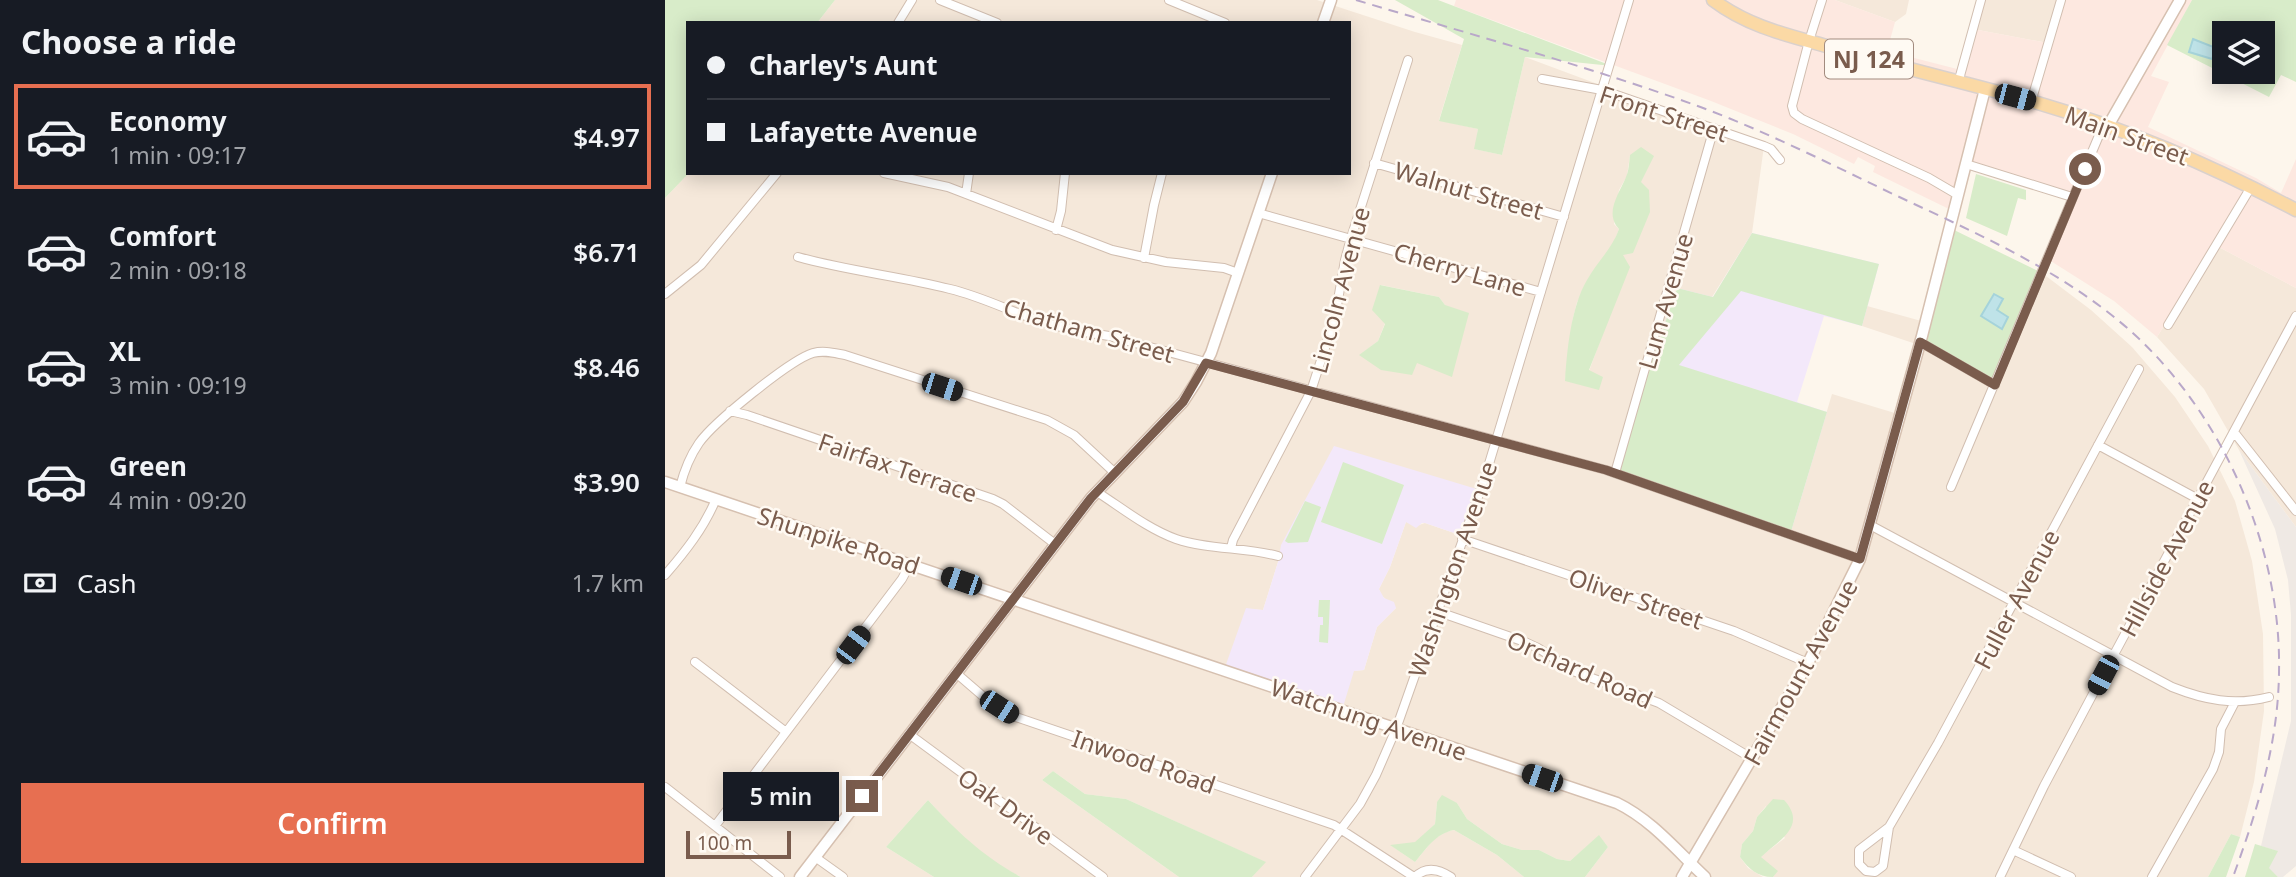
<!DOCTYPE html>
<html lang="en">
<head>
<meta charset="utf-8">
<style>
	:root { --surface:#171b24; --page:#242831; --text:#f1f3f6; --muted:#9ea1a6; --line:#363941; --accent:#e76f51 }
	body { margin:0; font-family:"Noto Sans",sans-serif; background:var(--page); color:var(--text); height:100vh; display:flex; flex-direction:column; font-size:26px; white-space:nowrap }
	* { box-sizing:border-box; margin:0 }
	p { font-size:23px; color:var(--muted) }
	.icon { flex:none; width:38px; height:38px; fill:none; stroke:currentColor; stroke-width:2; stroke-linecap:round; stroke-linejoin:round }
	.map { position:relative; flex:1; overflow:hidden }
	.sheet { display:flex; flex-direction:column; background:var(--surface); width:665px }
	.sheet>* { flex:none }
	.guide { position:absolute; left:21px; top:21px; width:665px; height:154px; border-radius:0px; box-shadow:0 4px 18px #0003; display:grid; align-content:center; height:154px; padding:0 21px; background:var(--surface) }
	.tools { position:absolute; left:1547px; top:21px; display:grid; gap:14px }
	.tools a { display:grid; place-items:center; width:63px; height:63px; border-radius:0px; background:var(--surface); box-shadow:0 4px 18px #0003; font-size:35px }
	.scale { position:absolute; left:21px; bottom:18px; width:105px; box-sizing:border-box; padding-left:7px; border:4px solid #7a5c4d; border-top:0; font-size:19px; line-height:24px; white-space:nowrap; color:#7a5c4d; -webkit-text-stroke:5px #fffaf3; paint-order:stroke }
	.end { position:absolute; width:32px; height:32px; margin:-16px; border:9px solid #7a5c4d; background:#fff; box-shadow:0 0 0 4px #fff }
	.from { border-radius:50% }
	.bubble { position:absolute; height:49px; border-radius:0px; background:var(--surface); box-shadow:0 4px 18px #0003; font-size:23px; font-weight:600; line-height:49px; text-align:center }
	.car { position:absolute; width:21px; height:42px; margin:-21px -10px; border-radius:9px; box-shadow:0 0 5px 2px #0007; background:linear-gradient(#222 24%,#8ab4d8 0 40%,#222 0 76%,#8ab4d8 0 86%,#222 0) }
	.guide b { display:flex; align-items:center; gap:24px; height:66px; font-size:26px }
	.guide b+b { border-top:2px solid var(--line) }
	.guide i { width:18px; height:18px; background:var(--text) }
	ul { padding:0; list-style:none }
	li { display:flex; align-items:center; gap:21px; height:105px; margin:0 14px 10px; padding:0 7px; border:4px solid transparent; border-radius:0px }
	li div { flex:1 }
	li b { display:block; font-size:26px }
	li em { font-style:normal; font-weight:600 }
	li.on { border-color:var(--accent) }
	li>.icon { width:63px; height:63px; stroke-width:1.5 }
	h2 { padding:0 21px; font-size:32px; line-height:84px }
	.pay { display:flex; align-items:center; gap:18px; height:77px; padding:0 21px; font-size:26px }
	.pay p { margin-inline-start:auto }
	.button { display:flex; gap:14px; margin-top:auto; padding:14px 21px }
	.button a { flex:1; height:80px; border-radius:0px; background:var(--accent); color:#fff; font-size:28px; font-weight:600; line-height:80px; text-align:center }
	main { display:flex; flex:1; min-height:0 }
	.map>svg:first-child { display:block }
</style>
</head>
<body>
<main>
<section class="sheet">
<h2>Choose a ride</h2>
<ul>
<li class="on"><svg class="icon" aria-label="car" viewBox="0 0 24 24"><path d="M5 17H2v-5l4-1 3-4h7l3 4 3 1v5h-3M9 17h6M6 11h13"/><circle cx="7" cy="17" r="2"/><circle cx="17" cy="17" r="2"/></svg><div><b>Economy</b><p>1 min · 09:17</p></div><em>$4.97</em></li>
<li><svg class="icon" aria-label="car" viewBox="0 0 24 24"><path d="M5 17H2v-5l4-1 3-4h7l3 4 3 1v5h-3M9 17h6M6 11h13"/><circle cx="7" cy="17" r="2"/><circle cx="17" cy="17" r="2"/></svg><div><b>Comfort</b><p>2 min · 09:18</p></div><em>$6.71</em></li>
<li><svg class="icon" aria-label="car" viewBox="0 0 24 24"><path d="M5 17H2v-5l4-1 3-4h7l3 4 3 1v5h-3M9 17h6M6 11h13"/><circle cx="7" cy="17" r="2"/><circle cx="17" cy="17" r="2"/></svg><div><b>XL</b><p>3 min · 09:19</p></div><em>$8.46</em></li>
<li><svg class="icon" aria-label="car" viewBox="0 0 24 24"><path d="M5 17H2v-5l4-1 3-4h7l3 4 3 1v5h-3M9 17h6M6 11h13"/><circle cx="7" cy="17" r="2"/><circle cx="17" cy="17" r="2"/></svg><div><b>Green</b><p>4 min · 09:20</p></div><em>$3.90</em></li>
</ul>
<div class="pay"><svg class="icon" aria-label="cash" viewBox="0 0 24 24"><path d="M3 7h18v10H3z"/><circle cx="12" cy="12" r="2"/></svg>Cash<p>1.7 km</p></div>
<div class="button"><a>Confirm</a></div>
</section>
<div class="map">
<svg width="1631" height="877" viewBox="0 0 1631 877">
	<rect width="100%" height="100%" fill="#fdf6ec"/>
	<path fill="#f5e8da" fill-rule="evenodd" d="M170,0H652L750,32L797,45L774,120L813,129L810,149L837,155L860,57L1099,146L1087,233L1047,297L1011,288L1125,535L1167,394L1233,414L1254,345L1197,326L1202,306L1260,322L1377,273L1426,310L1467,347L1510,397L1543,446L1570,501L1587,561L1598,634L1599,711L1589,782L1575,837L1566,834L1543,877H1108L1112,871L1095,857L1120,838L1101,806L1092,817L1088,831L1077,844L1075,857L1083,868L1098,877H920L943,847L934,836L905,861L892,859L874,850H857L837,844L802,819L792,803L772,802L770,824L750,843L727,846L750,862L769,839L781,832L789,830L832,855L859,877H587L600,862L461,799L420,794L388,771L377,780L514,877H356L330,863L294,834L263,800L221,847L269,877H0V198L24,173H684V23H152ZM965,155L976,182L938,333L924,371L900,381L908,318L912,302L949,242L954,229L949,224L954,190L962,176ZM716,285L774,297L780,305L751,363L695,355L713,341L720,323ZM815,490L798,536L760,523L754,525L741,522L725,567L714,589L715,594L731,608L712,627L699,670L689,671L581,609L598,610L613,562V556Z
		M1170,0H1244L1241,14L1230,22Z
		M1316,0H1397L1383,43L1308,29Z
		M1550,245L1631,288V527L1574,450L1539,389L1492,337Z"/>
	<path fill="#fde8e0" d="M791,0H1170L1230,22L1222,51L1296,70L1308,29L1383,43L1397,0H1527L1486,76L1504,82L1483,127L1591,178L1616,193L1631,159V288L1550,245L1492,337L1449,301L1381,258L1407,197L1296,162L1284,209L1208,172L1210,166L1193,157L1189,164L1128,134L1046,101L789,6Z"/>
	<path fill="#efe9e4" d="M1574,450L1631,527V866L1618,877H1613L1603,868L1612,851L1596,846L1626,721V615L1623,580L1610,529Z"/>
	<path fill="#f3e8fa" d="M1087,233L1214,264L1197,326L1159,316L1132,402L1162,412L1125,535L950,471L1012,288L1048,297Z
		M669,446L815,490L798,536L760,523H757L751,528L741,522L725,567L714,589L719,598L729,602L731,608L712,627L699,670L689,671L677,710L559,670L581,608L598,610L613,562L616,545Z"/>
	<path fill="#d8ecc9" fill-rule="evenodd" d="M0,0H170L152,23H23L24,173L0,198Z
		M730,0H773L947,66L860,57L837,155L809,149L813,129L774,121L799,39Z
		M1527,0H1631V82L1616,75L1604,97L1502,45ZM1559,33H1598V72H1559Z
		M976,147L989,156L976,182L984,190L985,212L968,253L958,255L965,267L924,370L938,377L934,390L900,381C902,350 906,307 922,280C932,262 947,249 954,229C939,213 954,194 961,177C964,171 964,162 965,155Z
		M1311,174L1361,190V200L1353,198L1342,236L1301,218Z
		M1285,228L1377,273L1330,385L1255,342Z
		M1087,233L1214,264L1197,326L1076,291L1014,365L1162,412L1125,535L950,471L1012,288L1048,297Z
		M715,285L774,297L780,305L804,313L787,377L752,363L747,375L716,370L694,355L713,341L720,324L707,310Z
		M678,462L739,485L717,544L656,522Z
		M640,501L656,507L643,542L623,543L620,541Z
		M654,600H665L663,643L654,642L655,625H658V617H653Z
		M388,771L420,794L461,799L601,862L587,877H514L377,780Z
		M777,795L792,803L802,819L837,844L857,850H874L892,859L905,861L934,835L943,847L920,877H859L832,855L789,830C770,834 762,848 750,862L725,845L750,842L770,824L772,802Z
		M1108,799L1119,800C1143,826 1114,840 1096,857L1113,871L1108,877C1092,877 1084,869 1075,857L1077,844L1088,831L1092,817Z
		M263,800C292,832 318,856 356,877H269L221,847Z
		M1566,834L1575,837L1561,877H1543Z
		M1590,844L1613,851L1604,868L1613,877H1580Z"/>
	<path fill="#bfe3e8" stroke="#a5d3da" stroke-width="2" d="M1528,39L1551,48L1547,59L1524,52Z
		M1329,294L1338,299L1332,310L1343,317L1337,329L1316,316Z"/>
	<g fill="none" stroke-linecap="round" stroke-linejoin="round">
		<defs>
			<path id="street" d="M275,0L332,23
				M504,0L560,23
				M1157,0L1144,41L1127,106L1129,113L1137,119L1264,178L1293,195
				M233,23L247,0
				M877,79L937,90L1099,146L1106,149L1115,160
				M1293,83L1316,0
				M1366,102L1396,0
				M709,163L899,217
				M1301,164L1407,197
				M219,173L283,187L447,250L501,262L559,268L573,273
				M301,194L304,173
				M593,213L876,292
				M391,230L396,211L400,173
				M133,257C183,271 234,276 285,289C310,295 332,305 355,314C383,325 414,332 444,336L941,470L1195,559
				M479,258L489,205L497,173
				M0,294L36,265L112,173
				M1503,325L1586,187
				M1255,342L1330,385
				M65,411L82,415L328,499L338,504L390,544
				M1569,432L1631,511
				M1433,445L1533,499
				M950,473L1049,128
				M15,487C19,471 25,456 34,443C49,422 125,360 148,353C159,350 169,353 180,355L382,420L409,435L450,473
				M1286,487C1336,369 1385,251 1435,133L1443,126
				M432,492C457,508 483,529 511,539C544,550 580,547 613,556
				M1205,525L1507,687C1540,700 1569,706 1604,697
				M797,539L1069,631L1143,663
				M566,548L568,540L646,391L670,317L680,260L686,238L743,60
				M0,575C20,552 39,528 51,499
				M774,612L860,642L873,648L908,671L994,703L1088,759
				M30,662L121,732
				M291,673L320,698L348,716L669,825L749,877
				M244,734L438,877
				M0,787L115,877
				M50,826L237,579L245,564
				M1224,827L1218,866L1210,872L1201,871L1194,864V850L1224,827L1273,743L1474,369
				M1348,850L1406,877
				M150,857L178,877
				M640,877L695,804L711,775L731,729L820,477L964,0
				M750,877C761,866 774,869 786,877
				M1335,877L1379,786L1438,675L1631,316
				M1487,877L1548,769L1554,752L1556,729L1570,702"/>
			<path id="secondary" d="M658,23L666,0
				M1443,126L1515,0
				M0,482L952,803C987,820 1012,851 1040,877
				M135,877L426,498L518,402L531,382L546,353L607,173
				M1017,877L1143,663L1195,559L1257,336L1320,89"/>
			<path id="primary" d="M1048,0C1084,27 1122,35 1165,47C1232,67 1299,82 1366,101C1462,129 1543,164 1631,210"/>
		</defs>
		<use href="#street" stroke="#d1beb0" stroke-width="10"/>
		<use href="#secondary" stroke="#d6c0b0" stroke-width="13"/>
		<use href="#primary" stroke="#dad1cd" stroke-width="15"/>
		<use href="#street" stroke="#fff" stroke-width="8"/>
		<use href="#secondary" stroke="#fff" stroke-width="10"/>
		<use href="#primary" stroke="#fbd9a5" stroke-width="12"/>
		<path stroke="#b9a8c9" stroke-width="2" stroke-dasharray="10 7" stroke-linecap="butt" d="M691,0C804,34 919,65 1030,105C1098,130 1163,163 1228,194C1304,230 1383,264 1449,317C1552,399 1617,542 1614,673C1613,745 1592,811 1568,877"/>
	</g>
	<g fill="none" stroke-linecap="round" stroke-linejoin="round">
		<path stroke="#7a5c4d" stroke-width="9" d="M197,796L426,498L518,402L541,363L941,470L1195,559L1255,342L1330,385L1420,169"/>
	</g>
	<g text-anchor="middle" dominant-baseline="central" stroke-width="5" stroke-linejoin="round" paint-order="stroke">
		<rect fill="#fffaf3" stroke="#a28b7f" stroke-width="2" x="1160" y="39.5" width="88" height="39" rx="5"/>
		<g font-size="23" font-weight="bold" fill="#7a5c4d">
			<text x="1204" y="59">NJ 124</text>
		</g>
		<g font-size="24" fill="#7a5c4d" stroke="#fffaf3">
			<text transform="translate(999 113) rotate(18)">Front Street</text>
			<text transform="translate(1462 135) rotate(20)">Main Street</text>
			<text transform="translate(804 190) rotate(16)">Walnut Street</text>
			<text transform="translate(795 269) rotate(16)">Cherry Lane</text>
			<text transform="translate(674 290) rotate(-75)">Lincoln Avenue</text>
			<text transform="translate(1000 301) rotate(-74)">Lum Avenue</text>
			<text transform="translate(424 330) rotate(16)">Chatham Street</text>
			<text transform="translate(233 467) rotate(19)">Fairfax Terrace</text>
			<text transform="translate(174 540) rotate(18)">Shunpike Road</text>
			<text transform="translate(1501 558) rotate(-62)">Hillside Avenue</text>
			<text transform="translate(787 569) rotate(-71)">Washington Avenue</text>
			<text transform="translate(971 598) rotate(19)">Oliver Street</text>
			<text transform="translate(1351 599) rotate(-62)">Fuller Avenue</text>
			<text transform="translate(915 669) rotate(24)">Orchard Road</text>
			<text transform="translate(1135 672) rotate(-61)">Fairmount Avenue</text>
			<text transform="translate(704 719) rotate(19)">Watchung Avenue</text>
			<text transform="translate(479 761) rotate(19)">Inwood Road</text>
			<text transform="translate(341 806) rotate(36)">Oak Drive</text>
		</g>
	</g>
</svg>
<div class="tools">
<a><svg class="icon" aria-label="layers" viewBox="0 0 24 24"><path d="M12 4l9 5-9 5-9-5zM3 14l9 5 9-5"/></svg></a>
</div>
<div class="scale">100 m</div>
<i class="end from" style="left:1420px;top:169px"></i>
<i class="end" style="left:197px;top:796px"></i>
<div class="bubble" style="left:58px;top:772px;width:116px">5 min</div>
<i class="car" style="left:1350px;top:97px;rotate:105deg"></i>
<i class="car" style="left:277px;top:387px;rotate:108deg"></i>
<i class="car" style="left:296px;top:581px;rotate:289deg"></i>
<i class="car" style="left:188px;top:645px;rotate:37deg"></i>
<i class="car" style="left:1438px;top:675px;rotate:208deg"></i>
<i class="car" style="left:334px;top:707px;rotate:123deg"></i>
<i class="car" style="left:877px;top:778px;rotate:289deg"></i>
<div class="guide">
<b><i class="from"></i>Charley's Aunt</b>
<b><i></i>Lafayette Avenue</b>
</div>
</div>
</main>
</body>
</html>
